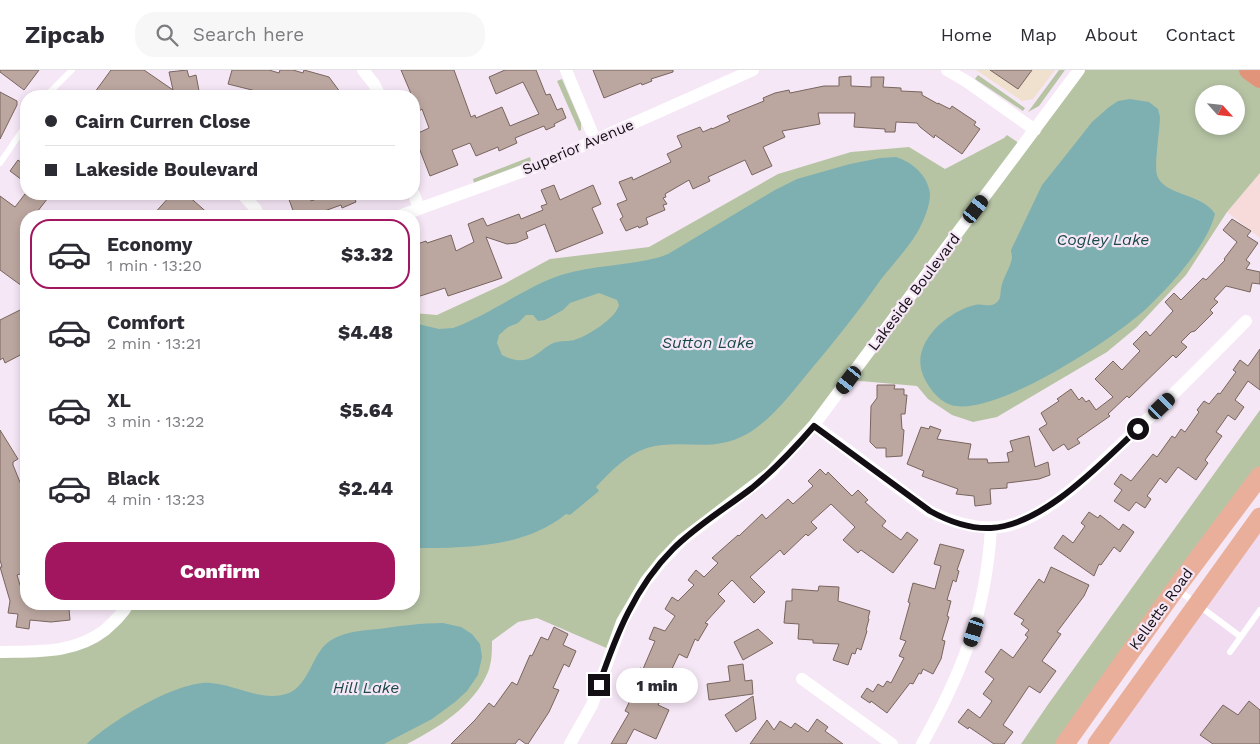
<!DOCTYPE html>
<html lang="en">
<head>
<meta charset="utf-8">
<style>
	:root { --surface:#fff; --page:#f7f7f7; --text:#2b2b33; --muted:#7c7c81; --line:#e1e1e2; --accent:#a2165f }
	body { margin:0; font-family:"Work Sans",sans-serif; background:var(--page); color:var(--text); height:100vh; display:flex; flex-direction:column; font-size:19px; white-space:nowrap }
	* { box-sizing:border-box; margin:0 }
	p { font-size:16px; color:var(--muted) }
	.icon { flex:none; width:28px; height:28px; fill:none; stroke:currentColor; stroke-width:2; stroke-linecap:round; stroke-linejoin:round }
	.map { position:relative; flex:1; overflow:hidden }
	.side { position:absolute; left:20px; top:140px; width:400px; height:400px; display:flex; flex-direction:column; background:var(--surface); border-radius:20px; box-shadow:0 2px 8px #0003 }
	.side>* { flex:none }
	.top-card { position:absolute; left:20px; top:20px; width:400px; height:110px; border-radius:20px; box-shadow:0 2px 8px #0003; display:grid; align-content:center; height:110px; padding:0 25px; background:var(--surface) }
	.needle { width:32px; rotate:117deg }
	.controls { position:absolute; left:1195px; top:15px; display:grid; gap:10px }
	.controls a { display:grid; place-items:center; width:50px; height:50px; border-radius:50%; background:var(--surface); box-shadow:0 2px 8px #0003; font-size:25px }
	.end { position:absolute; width:22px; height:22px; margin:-11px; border:6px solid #130e13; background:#fff; box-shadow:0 0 0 2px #fff }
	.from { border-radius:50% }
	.bubble { position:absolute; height:35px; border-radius:18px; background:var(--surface); box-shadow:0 2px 8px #0003; font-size:16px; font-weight:800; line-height:35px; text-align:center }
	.car { position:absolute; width:15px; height:30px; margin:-15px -8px; border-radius:6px; box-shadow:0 0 4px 1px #0007; background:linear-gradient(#222 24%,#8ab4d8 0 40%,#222 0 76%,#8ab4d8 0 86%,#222 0) }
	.top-card b { display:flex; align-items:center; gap:18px; height:48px; font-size:19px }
	.top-card b+b { border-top:1px solid var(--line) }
	.top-card i { width:12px; height:12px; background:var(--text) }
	ul { padding:9px 0 0; list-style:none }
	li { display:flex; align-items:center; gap:15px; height:70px; margin:0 10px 8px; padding:0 15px; border:2px solid transparent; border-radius:20px }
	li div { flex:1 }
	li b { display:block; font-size:19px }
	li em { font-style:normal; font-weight:800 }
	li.on { border-color:var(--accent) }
	li>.icon { width:45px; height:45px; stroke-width:1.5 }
	.cta { display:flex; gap:10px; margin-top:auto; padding:10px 25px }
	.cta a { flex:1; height:58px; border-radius:20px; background:var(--accent); color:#fff; font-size:20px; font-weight:800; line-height:58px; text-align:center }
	header { display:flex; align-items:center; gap:30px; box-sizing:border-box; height:70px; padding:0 25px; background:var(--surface); border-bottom:1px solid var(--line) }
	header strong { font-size:24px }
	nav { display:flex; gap:28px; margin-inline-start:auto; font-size:18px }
	.search { width:350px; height:45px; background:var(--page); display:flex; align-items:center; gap:12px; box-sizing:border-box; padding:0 18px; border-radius:20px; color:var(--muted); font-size:19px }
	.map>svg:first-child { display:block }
</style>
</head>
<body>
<header>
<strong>Zipcab</strong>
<div class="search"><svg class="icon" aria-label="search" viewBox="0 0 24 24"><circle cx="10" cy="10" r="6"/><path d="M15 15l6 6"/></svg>Search here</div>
<nav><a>Home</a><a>Map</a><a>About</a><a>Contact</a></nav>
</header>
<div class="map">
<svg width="1260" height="674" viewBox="0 0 1260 674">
	<rect width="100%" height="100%" fill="#f6e7f6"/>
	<path fill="#f6dbda" d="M1260,103V168L1227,142Z"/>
	<path fill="#f0dbf0" d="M1260,447V674H1097Z"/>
	<path fill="#f0e0ce" d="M976,0H1055L1033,29L1022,31Z"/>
	<path fill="#b7c4a4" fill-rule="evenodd" d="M1059,0H1065L1039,36L1028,42Z
		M1079,0H1249L1260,8V103L1227,142L1186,205L1137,257L1107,282L997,347L973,352L952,345L928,329L917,316L849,310L800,371L672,480L611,580L537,548L518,552L492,571C492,581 492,592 488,602C474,636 438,658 407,674H0V582L81,574L128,534H414V243L437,245L504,214L550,189L649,177L778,104L851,82L909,77L945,99L1004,68L1007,65L1023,76ZM1204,24H1236V56H1204Z
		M978,5L1025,38L1023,41L975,9Z
		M562,9L581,53V60L579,61L557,11Z
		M530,87L531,91L474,113L473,109Z
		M1260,340V406L1065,674H1021L1049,633Z"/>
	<path fill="#7eb0b1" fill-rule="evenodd" d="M1130,29L1149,32L1158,39L1160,47C1160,59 1154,95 1157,105C1163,126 1203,123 1215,144C1207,176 1171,215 1147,238C1115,268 994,348 951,335C938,331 926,315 922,302C912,272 948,241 975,235C983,233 990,238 996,233C1001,229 1000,225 1001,219C1002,208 1011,198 1012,187C1012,185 1011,182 1011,180L1042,115L1062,90L1092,52L1109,37L1118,31Z
		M896,87C912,92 928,105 930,124C930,137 923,152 917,163C907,179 894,193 882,208C859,241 834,272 808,303C789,326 772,349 747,364C712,384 682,368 647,378C626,385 611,401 596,417L599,421L570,445L566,444C525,478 464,478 414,478V253L439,259L453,258C491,244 523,218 561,205C593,195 627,196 660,187L668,184L775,120L797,109L850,94L880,88ZM599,223L617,230L619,235C616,248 588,266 574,270C566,272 559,270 551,274C544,278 536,286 528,289C518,292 510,289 502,285L497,273L499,265L508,257L518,253L526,245H533L538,251L545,250L563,240L570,233Z
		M443,553L461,557L472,564L480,574L482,587L478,605L467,621L455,632L432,649L384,674H87C111,651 178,610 211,613C237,615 263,633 289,623C305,616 311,594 320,581C326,572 335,567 345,564C355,561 367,560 378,559C400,556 421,553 443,553Z"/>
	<path fill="#bca7a0" stroke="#78655f" d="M0,0H39L24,20L0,2Z
		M111,0H144L173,20L169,2L187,0L189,7L196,5L200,26H92Z
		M232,0H269L279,3L280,0H293L303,3L304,0L329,7L343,26H276L228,14Z
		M401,0H454L471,47L475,45L476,48L502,37L510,56L539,44L523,12L496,24L489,7L505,0H536L546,25L550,24L557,40L562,38L566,48L554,54L555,56L546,60L544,56L515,68L517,73L499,81L498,77L476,86L470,73L452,80L458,95L430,106L414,65L429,58L422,39L419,41L418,36L414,37V26H412Z
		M593,0H673V2L651,9L652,11L642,15L641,13L604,28Z
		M990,0H1032L1018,19Z
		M851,6V16L871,17V7H884L883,17L901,18V21L922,22V25L938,34V33L950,39L952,36L976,52L974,55L980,59L962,84L935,65L934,68L920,57L917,53L896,52L895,62H885V59L854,57L855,43H818L820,54L782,61L785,67L763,77L772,96L752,105L745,90L708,107L710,111L693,119L689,110L665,124L666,127L663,128L667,134L663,135L665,140L646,148L648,154L639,158L638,156L626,161L620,149L623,147L617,134L627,130L619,112L632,107L633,110L671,92L667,84L682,77L677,66L700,57L703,62L712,58V59L730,51L727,46L764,31L763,28L775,23L789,20L790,23L824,16H839V7Z
		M0,22L17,31V35L0,69Z
		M18,90L26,96V113L10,101Z
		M554,115L560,130L593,115L601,134L592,138L603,163L556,182L545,154L526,162L528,168L516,173L507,174L486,167L502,208L448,226L445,218L414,228V175L426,171L427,173L451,165L456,181L474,172L468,154L483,148L487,156L519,144L521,149L543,140L541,136L547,134L541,120Z
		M25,124H51L34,146H26V211L22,216L0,200V126L15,137Z
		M172,124H186L211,146H188L184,142L180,146H152Z
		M287,124H309L311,131L330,124H353L356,132L342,138L341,135L316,144L317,146H295Z
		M1232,149L1251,161L1247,166L1258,173L1246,190L1250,193L1246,199L1260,202V214L1252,213L1250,222L1226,216L1214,229L1218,232L1210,240L1213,243L1195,261L1191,262L1181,272L1187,277L1176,288L1173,285L1129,328L1127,326L1108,344L1110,346L1077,369L1080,373L1068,380L1064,374L1053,381L1039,359L1047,354L1041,343L1059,331L1057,329L1071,319L1079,330L1082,327L1086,332L1089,330L1096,340L1113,327L1095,309L1113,291L1122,300L1140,281L1133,274L1146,261L1150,266L1173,241L1165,232L1174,223L1181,230L1203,208L1206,210L1225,190L1224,189L1237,172L1223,160Z
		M22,239L26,247V251L21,253L26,264V282L5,293L3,288L0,290V250Z
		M1260,279V320L1248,311L1235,330L1244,337L1235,350L1228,345L1216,362L1222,366L1205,390L1208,393L1196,410L1178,397L1166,413L1160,408L1147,426L1151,429L1145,438L1136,432L1129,441L1114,431L1122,420L1114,414L1121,404L1131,411L1153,384L1157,387L1172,366L1175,368L1181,359L1185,362L1199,342L1197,340L1204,331L1209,334L1218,323L1220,324L1236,302L1233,300L1240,290L1248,296Z
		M877,315H895L894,319H904V325H907L905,344H901L902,359L904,360L902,386L886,387V378H876L870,372L871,336L877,328Z
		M930,356L941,360L937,369L971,374L968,389H987L988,393L1009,392L1007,383L1013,381L1010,371L1029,366L1035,397L1048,392L1050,405L1039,409L1007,413V418L990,419L991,434L975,436L974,426L956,424L958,419L922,406L924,401L907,394L921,357L929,359Z
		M0,360L18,389L13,392V395L26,427V433L21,435L26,452V502L17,505L24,528H26V534L69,539L70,550L51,552L30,550L29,559L16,557L18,544L8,543L10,531L0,497H2L0,490Z
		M820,399L826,405L828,402L852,426L858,420L868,430L865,432L886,451L882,456L901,470L907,462L918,470L893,503L861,480L858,483L843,470L855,457L831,434L811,452L817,458L808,466L806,464L784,485L780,480L750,507L765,522L754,533L732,510L718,524L725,531L705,553L708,554L698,571L695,569L687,588L679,584L670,603L682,609L675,620L668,617L658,635L669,640L656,669L634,659L626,674H611L629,643L625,641L635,620L630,617L640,598L643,599L655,571L649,569L654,557L665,561L675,546L665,539L672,527L678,531L694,515L688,510L696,500L704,507L718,493L712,488L738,465L739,466L762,444L766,449L788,429L793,434L813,416L808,411Z
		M1089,442L1098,448L1100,445L1119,460L1123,454L1134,462L1120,482L1114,477L1101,495L1099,494L1094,506L1054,478L1063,465L1073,473L1085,456L1081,453Z
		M940,474L964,480L957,500L959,501L956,512L953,510L947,530L951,531L947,546L949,547L942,570L945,571L941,589L933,604L923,599L921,604L919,603L913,614L910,613L887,643L871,631L870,633L861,627L867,618L873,622L878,614L883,617L887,611L891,613L904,588L899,586L906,571L900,569L910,533L908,532L913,513L935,519L941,496L934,494Z
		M1051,497L1089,515L1084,526L1057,562L1061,564L1042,591L1056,601L1040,623L1029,616L1003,655L1013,662L1004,674H994L969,657L968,659L958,652L968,639L980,648L992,631L983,624L994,609L985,602L1001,579L1013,588L1028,567L1025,565L1029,560L1021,554L1024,550L1014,544L1039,509L1044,513Z
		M819,516L839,517L838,531L870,541L868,548L869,549L866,560L867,561L861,580L857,578L855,584L852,583L848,595L833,590L839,574L813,573V570L798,569L799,554L784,553L786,531H792V519L818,521Z
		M554,557L568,564L563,575L576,581L569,597L564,594L553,618L559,620L549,642L528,674H526L519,669L515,674H451L475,650L489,633L494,637L512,612L517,615L530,585L532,586L541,567L548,570Z
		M758,559L773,573L743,590L734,572Z
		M743,594L745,611L752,610L753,624L709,630L707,614L730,611L728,596Z
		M753,626L756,649L736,662L725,645Z
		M1249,631L1260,640V674H1213L1200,665L1223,635L1238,645Z
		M817,649L828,657L825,661L843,674H750L767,650L774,660L780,651L791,658L795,653L808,662Z"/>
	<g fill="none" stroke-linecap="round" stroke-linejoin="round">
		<path stroke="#fff" stroke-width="6" d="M46,26L72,0
			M0,93L26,55
			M1178,520L1241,567
			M1230,582L1260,540"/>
		<path stroke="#fff" stroke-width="12" d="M363,0L374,14L380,26
			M566,0L595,70
			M947,0L966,11L1035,60
			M242,124L255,138L259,146
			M414,124L419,139
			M399,146L535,97L753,0
			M814,355L929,441C953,453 979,461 1006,456C1048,446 1086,407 1117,378C1161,337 1204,294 1246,251
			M0,582C37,581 74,584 105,560C114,552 123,544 128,534
			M802,609L892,674
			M570,674L592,635L622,552L646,511L662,491L682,470L770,403L814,355L1079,0
			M922,674C963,601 986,542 991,458"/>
		<path stroke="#e9af9b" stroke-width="19" d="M1065,674L1176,518L1260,406
			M1097,674L1260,447"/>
		<path stroke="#e2947a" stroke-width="20" d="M1249,0L1260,8"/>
	</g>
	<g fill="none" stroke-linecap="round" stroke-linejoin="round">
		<path stroke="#130e13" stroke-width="6" d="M599,615C616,565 635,517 673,479C697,455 726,438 752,418C775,399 795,378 814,356L930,441C948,451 970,459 991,458C1044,455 1101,393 1138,359"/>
	</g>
	<g text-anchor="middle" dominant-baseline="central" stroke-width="4.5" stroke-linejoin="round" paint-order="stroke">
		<g font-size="15" fill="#130e13" stroke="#f6e7f6">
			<text transform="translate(578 77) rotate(-23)">Superior Avenue</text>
			<text transform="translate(914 222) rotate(-53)">Lakeside Boulevard</text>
			<text transform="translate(1161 539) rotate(-54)">Kelletts Road</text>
		</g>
		<g font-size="16" font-style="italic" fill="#1a4949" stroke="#f6e7f6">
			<text x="1103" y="169">Cogley Lake</text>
			<text x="708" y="272">Sutton Lake</text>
			<text x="366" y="617">Hill Lake</text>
		</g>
	</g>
</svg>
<div class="controls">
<a><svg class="needle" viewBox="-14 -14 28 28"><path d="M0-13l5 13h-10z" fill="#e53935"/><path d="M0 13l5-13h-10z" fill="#7c7c81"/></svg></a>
</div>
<i class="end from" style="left:1138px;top:359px"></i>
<i class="end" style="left:599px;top:615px"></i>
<div class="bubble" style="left:616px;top:598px;width:82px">1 min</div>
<i class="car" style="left:976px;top:139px;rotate:37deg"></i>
<i class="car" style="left:849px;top:310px;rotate:217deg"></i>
<i class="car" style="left:1162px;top:336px;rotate:46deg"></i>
<i class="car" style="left:974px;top:562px;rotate:198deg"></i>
<div class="top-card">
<b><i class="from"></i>Cairn Curren Close</b>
<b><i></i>Lakeside Boulevard</b>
</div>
<section class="side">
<ul>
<li class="on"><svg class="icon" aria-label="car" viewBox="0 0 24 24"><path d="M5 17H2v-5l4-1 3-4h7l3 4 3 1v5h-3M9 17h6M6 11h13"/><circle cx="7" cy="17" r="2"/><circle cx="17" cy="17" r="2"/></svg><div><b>Economy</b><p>1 min · 13:20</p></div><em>$3.32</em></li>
<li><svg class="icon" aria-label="car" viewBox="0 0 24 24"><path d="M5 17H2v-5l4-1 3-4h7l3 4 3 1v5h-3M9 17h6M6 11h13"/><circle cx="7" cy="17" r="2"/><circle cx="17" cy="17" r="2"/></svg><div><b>Comfort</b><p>2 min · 13:21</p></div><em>$4.48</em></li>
<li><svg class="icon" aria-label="car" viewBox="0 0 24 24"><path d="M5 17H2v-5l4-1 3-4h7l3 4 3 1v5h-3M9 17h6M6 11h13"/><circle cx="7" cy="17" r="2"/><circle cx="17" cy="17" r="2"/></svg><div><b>XL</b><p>3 min · 13:22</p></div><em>$5.64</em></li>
<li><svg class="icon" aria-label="car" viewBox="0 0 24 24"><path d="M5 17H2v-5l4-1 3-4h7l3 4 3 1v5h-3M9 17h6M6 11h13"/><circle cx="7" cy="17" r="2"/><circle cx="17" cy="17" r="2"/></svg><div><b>Black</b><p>4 min · 13:23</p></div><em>$2.44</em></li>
</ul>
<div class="cta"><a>Confirm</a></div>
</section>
</div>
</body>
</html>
